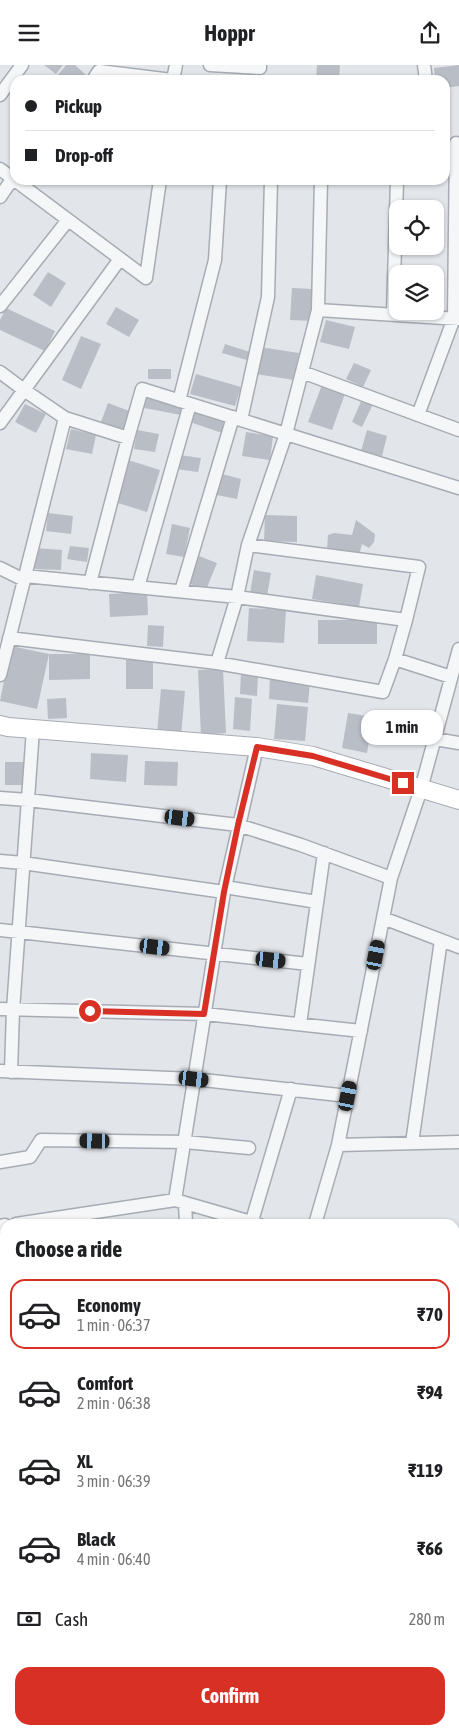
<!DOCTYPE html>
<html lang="en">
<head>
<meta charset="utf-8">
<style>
	:root { --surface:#fff; --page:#f6f6f6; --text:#202124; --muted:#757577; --line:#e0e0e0; --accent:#d93025 }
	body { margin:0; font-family:"Asap Condensed",sans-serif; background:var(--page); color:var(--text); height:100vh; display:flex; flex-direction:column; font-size:19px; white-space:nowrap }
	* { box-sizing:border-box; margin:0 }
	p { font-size:16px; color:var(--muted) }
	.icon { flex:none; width:28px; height:28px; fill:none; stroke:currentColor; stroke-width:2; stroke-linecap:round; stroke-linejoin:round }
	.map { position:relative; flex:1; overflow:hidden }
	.drawer { position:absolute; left:0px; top:1154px; width:460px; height:516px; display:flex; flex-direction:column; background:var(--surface); border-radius:15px 15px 0 0; box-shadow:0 1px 4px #0004 }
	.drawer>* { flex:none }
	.top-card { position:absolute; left:10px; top:10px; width:440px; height:110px; border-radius:15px; box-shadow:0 1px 4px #0004; display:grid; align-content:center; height:110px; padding:0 15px; background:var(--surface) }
	.buttons { position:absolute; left:389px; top:135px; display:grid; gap:10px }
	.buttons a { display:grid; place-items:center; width:55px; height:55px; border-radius:10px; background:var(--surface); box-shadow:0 1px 4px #0004; font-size:25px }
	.end { position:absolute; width:22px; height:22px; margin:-11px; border:6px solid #d93025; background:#fff; box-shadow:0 0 0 2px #fff }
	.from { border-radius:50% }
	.bubble { position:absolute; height:35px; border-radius:15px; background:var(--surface); box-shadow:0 1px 4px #0004; font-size:16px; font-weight:700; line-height:35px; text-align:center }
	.car { position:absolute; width:15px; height:30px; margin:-15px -8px; border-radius:6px; box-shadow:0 0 4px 1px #0007; background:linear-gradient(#222 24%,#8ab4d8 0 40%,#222 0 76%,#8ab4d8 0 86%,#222 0) }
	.top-card b { display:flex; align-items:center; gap:18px; height:48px; font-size:19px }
	.top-card b+b { border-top:1px solid var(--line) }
	.top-card i { width:12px; height:12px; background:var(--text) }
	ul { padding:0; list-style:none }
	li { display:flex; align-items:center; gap:15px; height:70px; margin:0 10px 8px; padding:0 5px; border:2px solid transparent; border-radius:15px }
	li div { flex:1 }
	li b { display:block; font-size:19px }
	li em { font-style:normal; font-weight:700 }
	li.selected { border-color:var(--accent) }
	li>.icon { width:45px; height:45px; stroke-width:1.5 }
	h2 { padding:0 15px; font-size:22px; line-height:60px }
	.pay { display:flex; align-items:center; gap:12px; height:55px; padding:0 15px; font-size:19px }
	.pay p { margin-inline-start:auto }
	.primary-button { display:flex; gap:10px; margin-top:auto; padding:10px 15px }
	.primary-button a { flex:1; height:58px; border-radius:15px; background:var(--accent); color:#fff; font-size:20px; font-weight:700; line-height:58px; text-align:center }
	header { display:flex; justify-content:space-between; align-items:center; height:65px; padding:0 15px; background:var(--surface); font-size:22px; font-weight:700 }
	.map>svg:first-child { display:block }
</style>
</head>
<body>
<header><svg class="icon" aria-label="menu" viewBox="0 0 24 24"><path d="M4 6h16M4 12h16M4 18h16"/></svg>Hoppr<svg class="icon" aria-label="share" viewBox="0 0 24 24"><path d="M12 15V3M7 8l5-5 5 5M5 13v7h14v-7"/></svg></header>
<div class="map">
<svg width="459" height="1669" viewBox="0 0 459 1669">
	<rect width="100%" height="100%" fill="#e2e5ea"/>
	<path fill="#b9bec6" d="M44,0H63L56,9Z
		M66,0H75L86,10L82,15H65L58,10Z
		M317,0H340L339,15H316Z
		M459,0V21L445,23V15H435L434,3Z
		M445,85H449L452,104L445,105Z
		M48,207L66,218L51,242L33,230Z
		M292,223L314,224L312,256L290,255Z
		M116,242L139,255L129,272L106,259Z
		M6,243L55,266L45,286L0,265V255Z
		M326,255L355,262L349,284L320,277Z
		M81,271L101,279L81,324L62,315Z
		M225,279L250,287L247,295L222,288Z
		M260,282L299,288L294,315L256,309Z
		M354,298L371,305L363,322L346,314Z
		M148,304H171V314H148Z
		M196,309L241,322L235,341L190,329Z
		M323,317L346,326L332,365L308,357Z
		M363,332L374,337L362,362L352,357Z
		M145,333L181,341V350L144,343Z
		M108,338L132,347L125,366L101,357Z
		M25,339L46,349L36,368L15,357Z
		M191,343L229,356L225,369L187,356Z
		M71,364L96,370L92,389L66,384Z
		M137,365L159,369L155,387L134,384Z
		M367,365L387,371L382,391L361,386Z
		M246,367L273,371L270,395L242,391Z
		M179,390L201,393L198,407L176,404Z
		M128,395L160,405L147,447L115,437Z
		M222,409L241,414L237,434L217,430Z
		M48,448L73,451L71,469L46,466Z
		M265,450L297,451V477L264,476Z
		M356,455L375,469L374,477L369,483L362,479L359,490L327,485L328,470L334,468L352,470Z
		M172,459L190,463L184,492L166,489Z
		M70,481L89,483L87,497L67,494Z
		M35,483L62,485L61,505L34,504Z
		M199,491L217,498L206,525L188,518Z
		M254,505L271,508L267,531L250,528Z
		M316,510L363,519L359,542L312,534Z
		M147,527L148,550L110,552L109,529Z
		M249,543L286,545L284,578L247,576Z
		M318,555H377V579H318Z
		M148,560L164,561L163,582L147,581Z
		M11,581L49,589L37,644L0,636Z
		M49,589H90V614L49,615Z
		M126,595H153V624H126Z
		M223,604L226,668L201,670L198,605Z
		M241,608L258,610L257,631L240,629Z
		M270,611L310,618L308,638L269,634Z
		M161,624L185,626L181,671L157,669Z
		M235,632L252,634L250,666L233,664Z
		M66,633L67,653L48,654L47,634Z
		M277,639L308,642L305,676L274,674Z
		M348,648L373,652L367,688L342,683Z
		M91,688L128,690L126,717L90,714Z
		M145,696L178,697L177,721L144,720Z
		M5,697H23V720H5Z"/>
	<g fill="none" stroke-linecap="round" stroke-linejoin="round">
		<defs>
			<path id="street" d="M210,0L260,3V0
				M424,0L426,15
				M93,15L99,6L172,15
				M173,15L176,0
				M0,30L22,0
				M0,104L146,213L160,115
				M0,132L13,113
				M0,241L68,155
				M318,245L459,254
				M393,249L397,115
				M0,307L24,325L120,194
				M302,307L459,365
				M179,336L215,195L220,115
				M418,350L454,253L456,78
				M65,353L128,373L142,324L459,423
				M241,355L268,232L271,115
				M0,358L24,325L65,353L0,610
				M248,480L419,502L406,555
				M0,503L24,515
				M25,511L237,532L406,555L395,594
				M90,518L128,373
				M138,522L190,339
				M181,526L233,352
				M9,573L217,598L237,532L248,480L286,369L318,245L321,115
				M217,598L383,627L395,594L451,612
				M435,674L459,678
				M0,733L28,735L238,760L301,780L391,813L338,1080L315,1159
				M0,796L23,798L224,827
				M391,813L421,724L459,584
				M225,822L317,837
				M383,853L459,882
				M0,865L308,899
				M0,944L205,949L361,966
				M300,959L324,788
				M0,1006L194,1014L348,1031
				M11,1007L13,945L33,664
				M412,1078L441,875
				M338,1080L459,1077
				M0,1097L30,1092L41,1075L185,1077L249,1083
				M175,1135L224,827L257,682
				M185,1138L186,1159
				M16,1159L175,1135L258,1159
				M251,1159L291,1024
				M0,1161L5,1160
				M0,1225L5,1224
				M455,1290H459
				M0,1447L3,1465
				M455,1465L459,1464
				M0,1524H5
				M455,1656H459
				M114,1665V1669
				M172,1665V1669
				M240,1665V1669
				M317,1665L318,1669
				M398,1665V1669
				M85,1669V1665"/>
			<path id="secondary" d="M0,660L8,662L257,682L313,691L459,735
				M455,1565H459
				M0,1597H5"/>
		</defs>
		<use href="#street" stroke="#a7acb4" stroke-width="15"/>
		<use href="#secondary" stroke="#a7acb4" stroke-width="20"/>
		<use href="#street" stroke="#f4f6f8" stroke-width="12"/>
		<use href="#secondary" stroke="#fff" stroke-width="18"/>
	</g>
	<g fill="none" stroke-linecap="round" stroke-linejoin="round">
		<path stroke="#d93025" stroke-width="6" d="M90,946L204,949L224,827L238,760L257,682L313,691L403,718"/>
	</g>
</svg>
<div class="buttons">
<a><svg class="icon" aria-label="locate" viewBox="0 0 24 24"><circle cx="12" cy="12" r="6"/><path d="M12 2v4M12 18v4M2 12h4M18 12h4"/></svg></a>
<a><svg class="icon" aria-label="layers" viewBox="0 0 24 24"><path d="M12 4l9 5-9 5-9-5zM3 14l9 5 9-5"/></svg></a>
</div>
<i class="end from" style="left:90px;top:946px"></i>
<i class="end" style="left:403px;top:718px"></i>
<div class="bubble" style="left:361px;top:645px;width:82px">1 min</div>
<i class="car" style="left:180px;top:753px;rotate:97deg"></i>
<i class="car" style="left:155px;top:882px;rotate:97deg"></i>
<i class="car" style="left:376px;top:890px;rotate:11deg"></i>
<i class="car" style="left:271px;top:895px;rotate:96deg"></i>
<i class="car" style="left:194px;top:1014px;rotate:97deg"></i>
<i class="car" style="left:348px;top:1031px;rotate:11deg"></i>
<i class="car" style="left:95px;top:1076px;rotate:271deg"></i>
<div class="top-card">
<b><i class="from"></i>Pickup</b>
<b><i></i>Drop-off</b>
</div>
<section class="drawer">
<h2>Choose a ride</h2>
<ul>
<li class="selected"><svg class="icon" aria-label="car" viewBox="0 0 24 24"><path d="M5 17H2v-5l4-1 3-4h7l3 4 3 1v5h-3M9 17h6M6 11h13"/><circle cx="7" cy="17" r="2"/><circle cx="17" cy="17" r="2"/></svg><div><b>Economy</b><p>1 min · 06:37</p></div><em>₹70</em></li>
<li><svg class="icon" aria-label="car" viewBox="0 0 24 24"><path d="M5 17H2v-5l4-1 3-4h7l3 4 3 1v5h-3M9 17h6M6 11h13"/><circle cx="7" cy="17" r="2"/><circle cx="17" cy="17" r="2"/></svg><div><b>Comfort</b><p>2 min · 06:38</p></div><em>₹94</em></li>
<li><svg class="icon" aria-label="car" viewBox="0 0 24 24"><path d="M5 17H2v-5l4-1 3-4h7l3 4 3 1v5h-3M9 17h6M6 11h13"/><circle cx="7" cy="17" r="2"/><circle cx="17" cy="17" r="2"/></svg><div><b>XL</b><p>3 min · 06:39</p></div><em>₹119</em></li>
<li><svg class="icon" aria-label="car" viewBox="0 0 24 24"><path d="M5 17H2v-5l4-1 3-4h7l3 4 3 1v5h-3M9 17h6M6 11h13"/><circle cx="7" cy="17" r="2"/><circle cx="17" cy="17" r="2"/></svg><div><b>Black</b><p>4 min · 06:40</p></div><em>₹66</em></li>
</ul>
<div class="pay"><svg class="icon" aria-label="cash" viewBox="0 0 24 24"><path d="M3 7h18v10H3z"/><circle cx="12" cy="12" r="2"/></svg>Cash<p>280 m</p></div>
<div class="primary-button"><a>Confirm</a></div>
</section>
</div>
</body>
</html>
